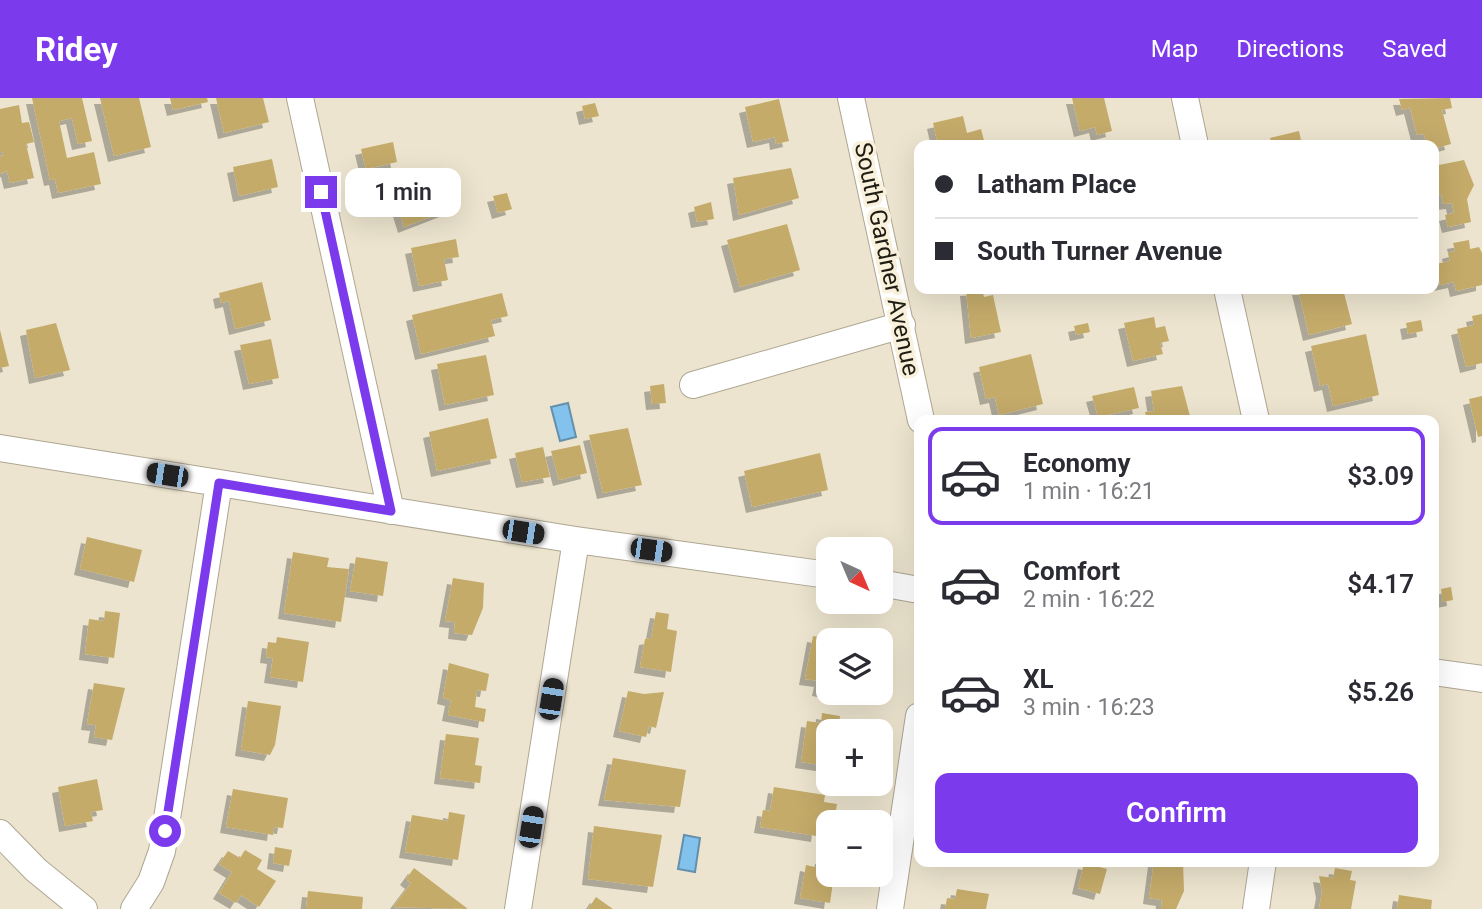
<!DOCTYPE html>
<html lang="en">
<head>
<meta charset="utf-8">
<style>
	:root { --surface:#fff; --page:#f7f7f7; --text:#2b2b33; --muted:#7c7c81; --line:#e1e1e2; --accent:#7c3aed }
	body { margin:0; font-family:Roboto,sans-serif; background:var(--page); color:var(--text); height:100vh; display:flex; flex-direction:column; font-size:26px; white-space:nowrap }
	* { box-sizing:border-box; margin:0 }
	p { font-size:23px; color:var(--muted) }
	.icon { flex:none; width:38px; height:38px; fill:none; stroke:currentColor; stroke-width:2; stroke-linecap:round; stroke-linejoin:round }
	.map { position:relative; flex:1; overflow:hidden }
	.sheet { position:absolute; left:914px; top:317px; width:525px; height:452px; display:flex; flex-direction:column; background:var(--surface); border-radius:14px; box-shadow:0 7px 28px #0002 }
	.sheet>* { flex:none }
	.guide { position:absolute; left:914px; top:42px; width:525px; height:154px; border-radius:14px; box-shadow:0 7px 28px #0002; display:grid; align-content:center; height:154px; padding:0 21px; background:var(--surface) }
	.needle { width:46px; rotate:136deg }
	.tools { position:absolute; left:816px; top:439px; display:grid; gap:14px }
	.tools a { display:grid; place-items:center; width:77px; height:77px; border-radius:14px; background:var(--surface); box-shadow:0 7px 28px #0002; font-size:35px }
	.end { position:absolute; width:32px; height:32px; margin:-16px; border:9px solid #7c3aed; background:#fff; box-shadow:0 0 0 4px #fff }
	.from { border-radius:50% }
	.bubble { position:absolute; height:49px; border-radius:14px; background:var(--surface); box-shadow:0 7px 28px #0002; font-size:23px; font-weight:600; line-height:49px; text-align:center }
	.car { position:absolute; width:21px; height:42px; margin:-21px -10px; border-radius:9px; box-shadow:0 0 5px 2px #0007; background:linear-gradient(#222 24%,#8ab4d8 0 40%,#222 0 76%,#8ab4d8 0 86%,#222 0) }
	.guide b { display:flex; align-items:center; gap:24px; height:66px; font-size:26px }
	.guide b+b { border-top:2px solid var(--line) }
	.guide i { width:18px; height:18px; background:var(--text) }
	ul { padding:12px 0 0; list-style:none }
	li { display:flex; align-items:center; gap:21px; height:98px; margin:0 14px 10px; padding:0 7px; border:4px solid transparent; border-radius:14px }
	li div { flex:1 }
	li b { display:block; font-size:26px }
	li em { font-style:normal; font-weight:600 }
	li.active { border-color:var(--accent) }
	li>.icon { width:63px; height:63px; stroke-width:1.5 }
	.primary-button { display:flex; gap:14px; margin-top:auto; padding:14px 21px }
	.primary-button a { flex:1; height:80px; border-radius:14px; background:var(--accent); color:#fff; font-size:28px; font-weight:600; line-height:80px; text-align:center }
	header { display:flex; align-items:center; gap:42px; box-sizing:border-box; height:98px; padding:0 35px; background:var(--accent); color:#fff }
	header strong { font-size:33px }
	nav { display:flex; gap:38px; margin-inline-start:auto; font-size:24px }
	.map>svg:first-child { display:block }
</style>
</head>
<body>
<header>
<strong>Ridey</strong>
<nav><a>Map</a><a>Directions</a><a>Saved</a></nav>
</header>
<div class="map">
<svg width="1482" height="811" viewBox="0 0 1482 811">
	<defs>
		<filter id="shadow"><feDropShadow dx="-6" dy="6" stdDeviation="0" flood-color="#0004"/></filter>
	</defs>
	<rect width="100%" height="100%" fill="#ece4ce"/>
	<path fill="#82c2ec" stroke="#6590ac" stroke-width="2" d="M568,305L576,339L560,343L551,309Z
		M684,737L700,740L695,774L678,771Z"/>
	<path fill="#c4ab6a" filter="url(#shadow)" d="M32,0H82L92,43L78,46L72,20L59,23L67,60L94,54L101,86L58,95L55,81L50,82Z
		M100,0H139L151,49L114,58Z
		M170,0H207L208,4L173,12Z
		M216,0H263L269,24L224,35Z
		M1072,0H1104L1112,33L1097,37L1095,29L1080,33Z
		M1450,0L1452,10L1442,12L1451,46L1433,51V47H1427L1424,36L1417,37L1410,10L1402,12L1399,1Z
		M779,1L789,43L776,46L775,39L753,44L745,9Z
		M595,5L599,18L585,21L582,8Z
		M19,7L22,25L29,24L34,44L26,46L34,80L10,85L7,73L0,76V58L4,57L0,53V11Z
		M963,18L967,35L981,31L985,46L1001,42L1002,47H938L933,25Z
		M1299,33L1302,47H1272L1270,40Z
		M393,44L397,64L366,71L361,51Z
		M272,61L278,89L239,98L233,69Z
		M1464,62L1474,87L1467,101L1471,124L1448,129L1445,117L1454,115L1452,105L1443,106L1441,96L1433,97V80H1436L1434,68Z
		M791,70L799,100L739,117L733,80Z
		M440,79L448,112L404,129L392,90Z
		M507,95L512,111L498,115L493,98Z
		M711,104L714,121L697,124L694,109Z
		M787,126L800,172L740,189L727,142Z
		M456,141L459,159L444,161L448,182L419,188L411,150Z
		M1469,142L1470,151L1479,149L1482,155V187L1456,193L1454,184L1440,187L1436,166L1450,163L1448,155L1455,153L1453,145Z
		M262,184L271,222L235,231L229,203L221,205L219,195Z
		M982,191L984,199L993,197L1001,234L971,240L966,192Z
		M1298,191H1343L1352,226L1309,237Z
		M502,195L508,218L491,222L495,238L421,256L412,217Z
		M1482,216V265L1466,269L1457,231L1474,227L1472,218Z
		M1154,219L1156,230L1165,228L1169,243L1160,245L1163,256L1133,263L1124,225Z
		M1421,222L1423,233L1408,236L1406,225Z
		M56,225L70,272L35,280L26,232Z
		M1088,225L1090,234L1076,237L1074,228Z
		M0,232L9,268L0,270Z
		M1366,236L1379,297L1333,308L1328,286L1320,288L1311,248Z
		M271,241L279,280L249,286L240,247Z
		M1031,256L1043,306L999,317L995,299L986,301L979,269Z
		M486,257L494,297L445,307L437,266Z
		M664,286L666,305L652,306L650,288Z
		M1182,288L1191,322H1147L1145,314L1154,313L1151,293Z
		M1134,289L1139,310L1098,319L1092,298Z
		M1482,298V338L1478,339L1469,301Z
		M488,320L497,360L437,373L429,334Z
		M628,330L642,387L603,395L589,337Z
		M580,347L587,375L559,382L551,353Z
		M543,349L550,379L522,384L515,355Z
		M820,355L828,392L752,409L744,373Z
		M87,439L142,452L134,484L80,471Z
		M293,454L329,460L327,469L349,471L341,524L284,515Z
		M356,459L388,464L383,498L350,493Z
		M453,480L484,485L483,510L472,537L454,535L455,524L445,523Z
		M1451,489L1453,502L1443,504L1441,491Z
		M105,513L120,515L114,560L85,556L89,521L104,523Z
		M656,514L669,516L667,531L677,533L671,574L640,569L645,541L651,540Z
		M813,538L833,541L828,542V594L818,592L820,583L805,581Z
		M277,539L309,544L303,584L270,579L273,560L266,559L268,544L276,545Z
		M449,565L489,576L486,593L477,592L475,609L486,611L484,624L448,617L451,602L443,600Z
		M94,585L125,590L112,642L94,639L96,627L87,626Z
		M628,593L644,596L664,594L656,630L649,628L646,639L619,633Z
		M248,603L281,608L275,647L270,657L241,652Z
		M822,615L840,618L838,634H828V668L801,664L807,623L821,625Z
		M446,636L479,640L475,667L482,668L480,685L440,680Z
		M613,660L686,672L680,709L604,702Z
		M97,681L103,712L91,714L93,723L65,728L58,689Z
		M774,689L825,697L824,704L837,706L834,724H828V733L818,731L817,738L760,729L763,712L770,713Z
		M233,691L288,700L283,730L274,729L273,737L226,729Z
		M449,714L465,717L458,762L405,754L412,717L448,723Z
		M594,728L662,737L653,789L588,781Z
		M275,749L292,752L289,768L273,765Z
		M245,752L262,762L257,771L276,783L259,809L241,797L236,805L219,795L232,774L219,766L228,753L240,760Z
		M821,760L828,761V777H834L830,805L800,800L806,767L819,770Z
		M1154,763L1183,764L1184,793L1176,811H1161L1162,802L1149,800Z
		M1084,765L1107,771L1100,796L1078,790Z
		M414,770L468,811L393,809L411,785L406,781Z
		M1335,770L1352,773L1350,782L1356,783L1351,811H1319L1322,794L1319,778L1333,780Z
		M957,791L989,796L986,811H945L947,800L955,801Z
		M308,793L363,799L362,811H306Z
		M1399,797L1432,802L1431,811H1397Z
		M596,799L613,811H588Z"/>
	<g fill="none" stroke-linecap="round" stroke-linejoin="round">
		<defs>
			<path id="minor" d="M300,0L391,413
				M851,0L921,322
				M1185,0L1195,47
				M1227,191L1256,322
				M693,287L902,227
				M0,350L576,442L828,477
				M880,485L919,492
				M1433,574L1482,581
				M0,735L36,772L84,811
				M134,811L151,784L162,753L219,385
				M518,811L576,442
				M890,811L919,618
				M1256,811L1263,763"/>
		</defs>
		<use href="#minor" stroke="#aea692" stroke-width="28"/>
		<use href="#minor" stroke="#fff" stroke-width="26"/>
	</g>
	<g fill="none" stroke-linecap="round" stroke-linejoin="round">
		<path stroke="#7c3aed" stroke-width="9" d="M165,733L219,385L391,413L321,94"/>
	</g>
	<g text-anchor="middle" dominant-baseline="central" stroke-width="7" stroke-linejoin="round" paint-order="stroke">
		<g font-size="24" fill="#201d15" stroke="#f9f1db">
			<text transform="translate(887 161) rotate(78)">South Gardner Avenue</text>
		</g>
	</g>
</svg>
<div class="tools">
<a><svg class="needle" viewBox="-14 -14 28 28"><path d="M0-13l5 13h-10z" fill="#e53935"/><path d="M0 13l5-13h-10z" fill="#7c7c81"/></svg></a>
<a><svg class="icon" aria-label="layers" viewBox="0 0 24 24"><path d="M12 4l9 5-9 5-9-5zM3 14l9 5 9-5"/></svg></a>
<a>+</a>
<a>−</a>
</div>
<i class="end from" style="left:165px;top:733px"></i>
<i class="end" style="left:321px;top:94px"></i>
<div class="bubble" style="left:345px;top:70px;width:116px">1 min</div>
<i class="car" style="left:167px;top:377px;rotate:279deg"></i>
<i class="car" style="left:523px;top:434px;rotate:99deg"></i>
<i class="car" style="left:651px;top:452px;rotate:98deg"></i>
<i class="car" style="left:551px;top:601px;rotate:9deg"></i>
<i class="car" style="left:531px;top:729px;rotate:9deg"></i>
<div class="guide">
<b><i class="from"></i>Latham Place</b>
<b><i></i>South Turner Avenue</b>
</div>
<section class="sheet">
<ul>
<li class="active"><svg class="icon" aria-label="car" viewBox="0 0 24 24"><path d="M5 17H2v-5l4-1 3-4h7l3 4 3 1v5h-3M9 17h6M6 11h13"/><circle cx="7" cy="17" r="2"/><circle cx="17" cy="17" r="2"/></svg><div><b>Economy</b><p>1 min · 16:21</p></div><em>$3.09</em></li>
<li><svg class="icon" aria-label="car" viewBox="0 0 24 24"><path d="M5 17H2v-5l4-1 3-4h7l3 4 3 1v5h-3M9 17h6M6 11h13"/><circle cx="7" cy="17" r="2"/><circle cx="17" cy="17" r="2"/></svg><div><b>Comfort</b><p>2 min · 16:22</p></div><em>$4.17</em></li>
<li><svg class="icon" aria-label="car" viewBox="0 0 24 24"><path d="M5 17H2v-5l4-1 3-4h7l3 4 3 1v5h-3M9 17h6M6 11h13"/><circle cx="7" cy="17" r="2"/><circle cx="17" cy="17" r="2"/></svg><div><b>XL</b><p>3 min · 16:23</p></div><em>$5.26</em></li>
</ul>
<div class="primary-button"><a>Confirm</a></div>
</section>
</div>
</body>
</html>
